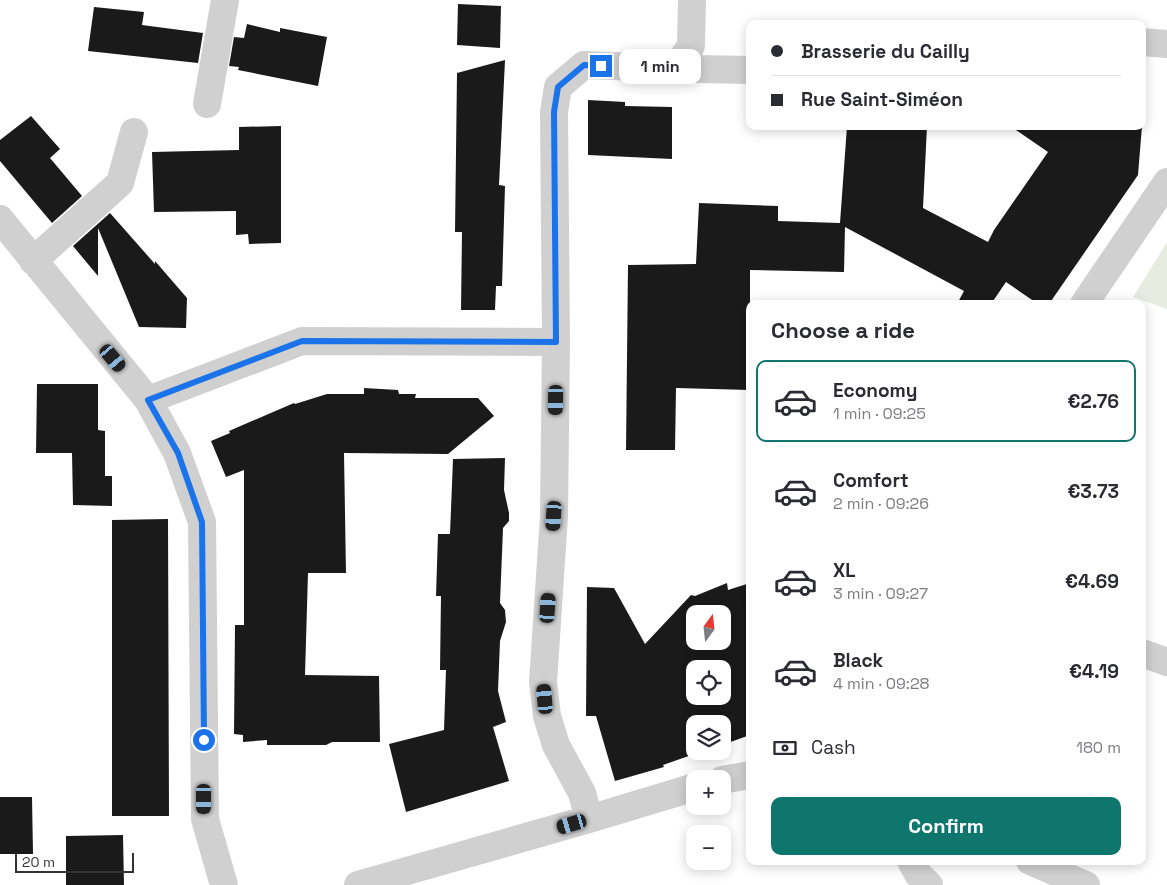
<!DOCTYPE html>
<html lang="en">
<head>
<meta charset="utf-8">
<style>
	:root { --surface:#fff; --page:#f7f7f7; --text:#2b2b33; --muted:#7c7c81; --line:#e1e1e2; --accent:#0f766e }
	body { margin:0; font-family:"Space Grotesk",sans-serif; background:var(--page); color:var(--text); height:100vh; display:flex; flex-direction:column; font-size:19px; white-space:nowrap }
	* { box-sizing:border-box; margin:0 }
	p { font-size:16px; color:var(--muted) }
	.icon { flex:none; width:28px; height:28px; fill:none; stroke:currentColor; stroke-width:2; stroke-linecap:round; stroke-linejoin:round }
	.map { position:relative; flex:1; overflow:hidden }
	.drawer { position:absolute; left:746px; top:300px; width:400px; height:565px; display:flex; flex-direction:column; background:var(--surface); border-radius:10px; box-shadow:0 2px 12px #0003 }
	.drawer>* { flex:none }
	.banner { position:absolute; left:746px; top:20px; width:400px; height:110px; border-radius:10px; box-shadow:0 2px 12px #0003; display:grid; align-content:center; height:110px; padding:0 25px; background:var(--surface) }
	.needle { width:32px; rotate:15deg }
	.buttons { position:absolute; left:686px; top:605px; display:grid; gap:10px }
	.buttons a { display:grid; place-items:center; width:45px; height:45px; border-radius:10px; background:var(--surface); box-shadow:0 2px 12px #0003; font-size:25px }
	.scale { position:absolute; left:15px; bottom:12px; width:119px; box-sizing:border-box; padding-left:5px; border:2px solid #333; border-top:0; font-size:14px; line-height:18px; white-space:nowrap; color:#333; -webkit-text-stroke:4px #fff; paint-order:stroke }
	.end { position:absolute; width:22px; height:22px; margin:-11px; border:6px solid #1a73e8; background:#fff; box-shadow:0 0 0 2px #fff }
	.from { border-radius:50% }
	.bubble { position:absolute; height:35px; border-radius:10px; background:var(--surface); box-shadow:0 2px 12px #0003; font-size:16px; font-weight:700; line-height:35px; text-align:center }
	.car { position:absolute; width:15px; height:30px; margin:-15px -8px; border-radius:6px; box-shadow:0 0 4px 1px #0007; background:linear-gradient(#222 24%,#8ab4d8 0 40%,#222 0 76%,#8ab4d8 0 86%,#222 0) }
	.banner b { display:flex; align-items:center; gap:18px; height:48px; font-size:19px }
	.banner b+b { border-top:1px solid var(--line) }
	.banner i { width:12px; height:12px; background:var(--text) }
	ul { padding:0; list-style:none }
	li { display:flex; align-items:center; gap:15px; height:82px; margin:0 10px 8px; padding:0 15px; border:2px solid transparent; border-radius:10px }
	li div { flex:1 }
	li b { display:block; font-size:19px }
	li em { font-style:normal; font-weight:700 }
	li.active { border-color:var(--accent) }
	li>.icon { width:45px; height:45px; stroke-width:1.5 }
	h2 { padding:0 25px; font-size:22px; line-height:60px }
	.pay { display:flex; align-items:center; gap:12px; height:55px; padding:0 25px; font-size:19px }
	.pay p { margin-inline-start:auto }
	.button { display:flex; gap:10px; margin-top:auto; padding:10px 25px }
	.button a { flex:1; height:58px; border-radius:10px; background:var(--accent); color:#fff; font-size:20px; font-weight:700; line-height:58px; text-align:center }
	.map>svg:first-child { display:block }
</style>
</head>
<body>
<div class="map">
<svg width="1167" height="885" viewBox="0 0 1167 885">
	<rect width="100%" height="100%" fill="#fff"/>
	<path fill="#e6ecdf" d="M1167,242V309L1133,297Z"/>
	<path fill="#1a1a1a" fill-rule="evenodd" d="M458,4L501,6L500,48L457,45Z
		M94,7L144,12L142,25L203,33L198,63L88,51Z
		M247,24L280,32V28L327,37L318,86L238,70L239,67L229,66L234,37L244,38Z
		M505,60L499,185L505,186L502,286H496L495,310H461L462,232H455L457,73Z
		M588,100L625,102V106L672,107V159L588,155Z
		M31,116L60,149L50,158L82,196L52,223L0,161V140Z
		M281,126V243L249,244L248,234L236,235V211L154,212L152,152L239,150V127Z
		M847,126H927L923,208L988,242L994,230L1048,152L1010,126H1142L1138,175L1049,304H1038L1006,282L991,304H957L964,291L845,227L844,272L750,270V390L676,388L675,450H626L628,265L696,264L699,203L778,206V221L840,223Z
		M110,213L155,264V261L187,298L186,328L139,327L98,228V276L73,246Z
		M37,384H98V430L105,431V476H112V506L73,505L72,453H36Z
		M364,388L398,390L399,394H416L415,398H478L494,416L448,454L344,453L346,573H308L305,675L379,676L380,742H332L326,745H267V740L243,742V735L234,734L235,625H244V470L226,477L211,441L230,433L229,431L294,403L295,404L327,394H364Z
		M505,458L504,490L509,513V521L503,528L500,603L505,610L506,622L500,641L498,691L506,722L493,727L509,781L406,812L389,744L444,730L446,670H440L441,596H436L438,534H450L453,459Z
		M168,519L169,816H112V520Z
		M727,583L728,590L750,583V735L722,745V724H695V751H703L663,765L664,767L615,781L596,716H586L587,587L614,588L645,644L691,595L695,596ZM695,614H722V641H695ZM695,669H722V696H695Z
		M0,797H32L33,854H0Z
		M123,835L124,885H66V836Z"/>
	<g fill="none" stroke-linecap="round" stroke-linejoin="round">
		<path stroke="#d0d0d0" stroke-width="28" d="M1142,42L1167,44
			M681,60L691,46L692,0
			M207,104L225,0
			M0,219L148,400L177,453L202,522L205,819L224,885
			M33,261L120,183L134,132
			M1084,304L1167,182
			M148,400L302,341L556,342
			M1142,653L1167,662
			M722,780L750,775
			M589,819L582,793L556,745L547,716L543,682L554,516L556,342L554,112L558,87L584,65L668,68L681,60L697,69L750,70
			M911,861L918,874L929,885
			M1030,861L1086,885
			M358,885L589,819L695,787"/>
	</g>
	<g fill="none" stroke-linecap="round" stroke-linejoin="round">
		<path stroke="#1a73e8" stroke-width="6" d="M204,740L202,522L178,453L148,400L302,341L556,342L554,112L558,87L584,65L601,66"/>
	</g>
</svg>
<div class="buttons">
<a><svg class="needle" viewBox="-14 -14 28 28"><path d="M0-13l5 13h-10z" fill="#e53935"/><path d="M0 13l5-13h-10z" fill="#7c7c81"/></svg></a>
<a><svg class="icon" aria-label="locate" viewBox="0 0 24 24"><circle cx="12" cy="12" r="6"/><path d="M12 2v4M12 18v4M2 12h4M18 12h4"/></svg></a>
<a><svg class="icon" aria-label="layers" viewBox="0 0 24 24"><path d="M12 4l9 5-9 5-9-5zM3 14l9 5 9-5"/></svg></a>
<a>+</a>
<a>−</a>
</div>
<div class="scale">20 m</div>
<i class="end from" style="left:204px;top:740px"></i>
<i class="end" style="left:601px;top:66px"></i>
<div class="bubble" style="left:619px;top:49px;width:82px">1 min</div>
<i class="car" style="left:113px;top:358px;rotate:140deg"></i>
<i class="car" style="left:556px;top:400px;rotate:181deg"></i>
<i class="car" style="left:554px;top:516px;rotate:184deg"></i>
<i class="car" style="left:548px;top:608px;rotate:4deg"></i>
<i class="car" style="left:545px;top:699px;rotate:355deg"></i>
<i class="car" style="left:204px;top:799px;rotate:180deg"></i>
<i class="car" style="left:572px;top:824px;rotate:254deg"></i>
<div class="banner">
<b><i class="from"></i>Brasserie du Cailly</b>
<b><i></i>Rue Saint-Siméon</b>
</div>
<section class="drawer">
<h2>Choose a ride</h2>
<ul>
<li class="active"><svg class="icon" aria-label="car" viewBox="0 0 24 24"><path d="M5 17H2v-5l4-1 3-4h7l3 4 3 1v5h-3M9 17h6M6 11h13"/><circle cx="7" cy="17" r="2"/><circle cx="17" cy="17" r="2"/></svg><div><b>Economy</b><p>1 min · 09:25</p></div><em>€2.76</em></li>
<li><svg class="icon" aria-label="car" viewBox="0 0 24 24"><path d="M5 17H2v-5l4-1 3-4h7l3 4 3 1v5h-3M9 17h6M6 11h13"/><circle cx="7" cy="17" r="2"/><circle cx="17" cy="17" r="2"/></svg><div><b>Comfort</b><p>2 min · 09:26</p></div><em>€3.73</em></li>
<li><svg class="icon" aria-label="car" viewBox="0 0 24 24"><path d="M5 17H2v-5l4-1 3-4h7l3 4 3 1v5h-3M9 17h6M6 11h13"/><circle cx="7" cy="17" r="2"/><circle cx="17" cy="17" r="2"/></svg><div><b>XL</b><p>3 min · 09:27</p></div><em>€4.69</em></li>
<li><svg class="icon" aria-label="car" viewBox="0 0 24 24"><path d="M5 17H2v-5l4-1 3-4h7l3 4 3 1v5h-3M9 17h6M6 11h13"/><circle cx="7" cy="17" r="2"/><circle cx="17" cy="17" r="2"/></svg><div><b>Black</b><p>4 min · 09:28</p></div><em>€4.19</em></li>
</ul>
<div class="pay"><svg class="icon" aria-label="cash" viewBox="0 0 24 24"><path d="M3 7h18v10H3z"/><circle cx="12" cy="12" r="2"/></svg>Cash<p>180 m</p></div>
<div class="button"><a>Confirm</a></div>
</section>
</div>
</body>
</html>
